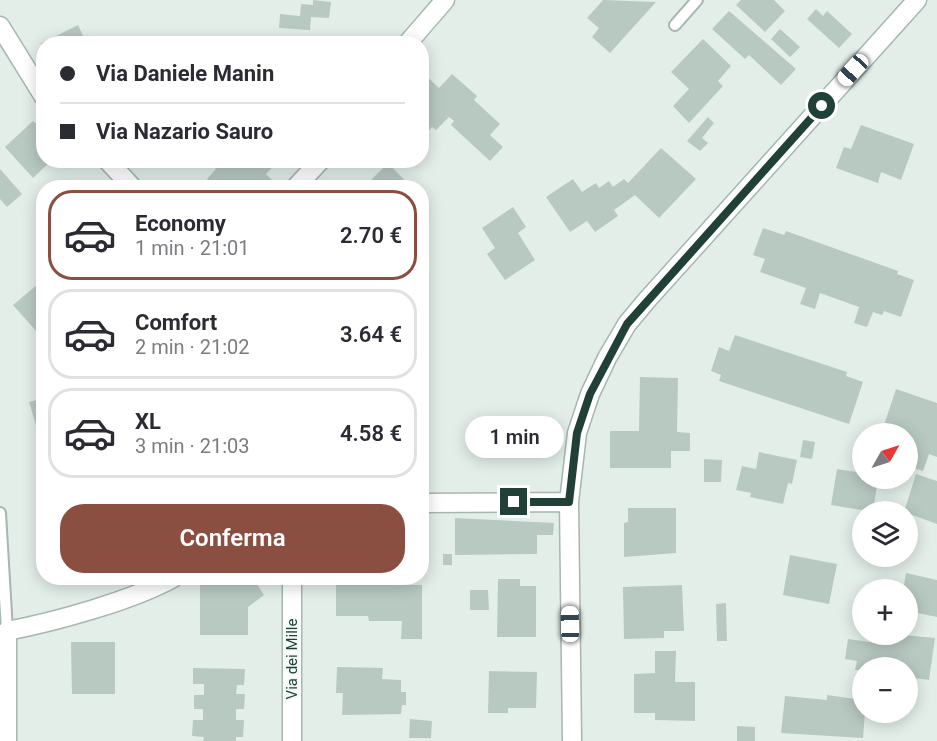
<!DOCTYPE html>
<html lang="it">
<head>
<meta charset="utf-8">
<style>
	:root { --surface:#fff; --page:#f7f7f7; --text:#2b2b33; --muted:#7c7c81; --line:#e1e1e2; --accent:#8a4f40 }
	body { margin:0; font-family:Roboto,sans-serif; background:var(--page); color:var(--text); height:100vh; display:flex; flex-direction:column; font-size:22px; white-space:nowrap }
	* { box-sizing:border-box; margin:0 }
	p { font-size:20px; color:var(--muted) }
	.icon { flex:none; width:33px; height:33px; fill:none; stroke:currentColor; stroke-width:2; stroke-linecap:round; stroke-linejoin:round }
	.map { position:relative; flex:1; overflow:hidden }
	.panel { position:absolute; left:36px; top:180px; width:393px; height:405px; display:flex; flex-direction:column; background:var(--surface); border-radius:24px; box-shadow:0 3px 15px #0003 }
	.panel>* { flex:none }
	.hud { position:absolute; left:36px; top:36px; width:393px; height:132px; border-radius:24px; box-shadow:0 3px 15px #0003; display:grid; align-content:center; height:132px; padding:0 24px; background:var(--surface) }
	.needle { width:39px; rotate:51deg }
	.tools { position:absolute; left:852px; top:423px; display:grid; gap:12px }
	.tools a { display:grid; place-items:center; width:66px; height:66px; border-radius:50%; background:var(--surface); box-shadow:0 3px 15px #0003; font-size:30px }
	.end { position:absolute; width:27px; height:27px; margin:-14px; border:8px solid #214138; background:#fff; box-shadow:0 0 0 3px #fff }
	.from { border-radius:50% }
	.bubble { position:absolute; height:42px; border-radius:21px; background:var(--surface); box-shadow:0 3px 15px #0003; font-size:20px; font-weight:600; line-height:42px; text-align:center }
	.car { position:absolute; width:18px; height:36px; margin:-18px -9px; border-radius:8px; box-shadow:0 0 4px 2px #0007; background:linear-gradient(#fff 24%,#345 0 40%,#fff 0 76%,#345 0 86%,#fff 0) }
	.hud b { display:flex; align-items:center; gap:21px; height:57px; font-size:22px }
	.hud b+b { border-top:2px solid var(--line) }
	.hud i { width:15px; height:15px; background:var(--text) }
	ul { padding:10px 0 0; list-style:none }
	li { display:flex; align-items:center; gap:18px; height:90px; margin:0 12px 9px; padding:0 12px; border:3px solid var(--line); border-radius:24px }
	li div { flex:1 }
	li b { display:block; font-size:22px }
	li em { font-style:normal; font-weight:600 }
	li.current { border-color:var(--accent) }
	li>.icon { width:54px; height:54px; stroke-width:1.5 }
	.cta { display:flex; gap:12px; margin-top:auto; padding:12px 24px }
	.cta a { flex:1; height:69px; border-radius:24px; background:var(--accent); color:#fff; font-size:24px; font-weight:600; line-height:69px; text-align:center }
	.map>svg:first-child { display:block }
</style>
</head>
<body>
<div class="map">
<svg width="937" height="741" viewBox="0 0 937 741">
	<rect width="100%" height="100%" fill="#e3eee9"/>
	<path fill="#b8c9c2" d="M313,0L331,2L329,18L311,17L310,30L279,28L280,14L300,16L301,4L313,5Z
		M603,0L656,2L610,53L592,37L599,28L587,18Z
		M741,0H774L785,11L765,32L736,5Z
		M816,9L823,16L827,11L852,34L839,48L807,19Z
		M729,11L796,69L781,85L749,55L745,59L712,29Z
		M78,25L87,44H40Z
		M780,29L800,47L790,57L771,39Z
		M703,39L731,66L718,81L723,86L689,123L673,106L689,89L671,72Z
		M422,72L439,88L452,74L477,96L474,100L500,124L490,135L503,147L490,161L451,125L454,121L449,117L436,130L432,127L422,138Z
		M708,117L714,123L702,138L708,143L700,151L687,141Z
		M33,121L44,131V160H52L33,178L5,147Z
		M861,125L914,144L901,180L881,172L878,183L836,168L844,147L851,149Z
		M661,148L696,179L659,218L635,195L614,210L618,216L595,232L587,221L570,232L546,197L573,179L582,192L596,183L599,188L609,181L613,187L624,179L628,183Z
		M207,160H279L266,174L280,188H210L213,185L207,179L216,169Z
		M388,163L410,186L363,188Z
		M0,169L22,194L7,207L0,199Z
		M513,207L526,227L518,233L535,260L505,280L487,254L495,248L482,228Z
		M763,228L784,235L786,231L898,271L897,274L914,280L901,317L884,311L882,315L873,312L867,327L854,323L859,307L820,293L815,309L800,304L806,288L760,272L765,259L753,255Z
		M44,279V340L13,305Z
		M735,335L847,372L846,376L863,382L849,424L719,381L721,375L711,371L719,347L729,351Z
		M640,377L678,378L677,432L690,433V451H671V468H610V431H639Z
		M896,389L937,403V457L929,454L923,471L908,466V434H881Z
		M44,398V441L41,442L29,402Z
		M803,440L815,442L812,459L800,457Z
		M759,452L797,460L792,484L788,483L783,504L750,497L751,493L736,490L742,466L756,469Z
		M704,459L722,460L721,482H704Z
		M837,469L862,473V478H878L873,512L831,505Z
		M916,474L937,481V524L904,512Z
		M628,508H676V553L624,557V523L628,522Z
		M455,518L554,523L553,535H537V554L455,555Z
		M443,554H452V565H443Z
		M790,555L837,564L829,604L783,595Z
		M906,573L937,580V617L908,611V590H903Z
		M207,578H253L264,595L248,607V635H200V582Z
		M498,579H520V586H536V637H497Z
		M336,580H376V585H422V639H401L402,621H369L368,616H336Z
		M682,585L684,631H664V638L624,639L623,587Z
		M470,590H488L489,610H470Z
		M726,603L727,641H717L716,604Z
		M893,634L935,638L929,680L908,677V668L855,670L857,661L845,659L848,639L891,645Z
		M71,642H115V694H72Z
		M655,651H676L675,682H695V721L655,720V713H634V674L655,673Z
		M337,667L383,668L382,679L401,680V692H406V705H402L401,714L342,715L343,693H336Z
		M193,668L245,669L244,685H237L236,694H245L244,709H236V720H244L243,737H236V741H203L204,737L192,736L193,720H203V709H194V695H204V684H193Z
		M489,671L537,672L536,708H508V713H488Z
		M827,695L862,700V712H865L863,738L781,733L785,696L827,700Z
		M410,719L432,721L431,738H409Z
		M737,726L755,727V741H737Z"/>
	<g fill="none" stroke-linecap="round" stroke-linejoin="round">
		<defs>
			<path id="lane" d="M675,25L697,0
				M0,513L7,631"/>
			<path id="street" d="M0,26L44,97
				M407,44L445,0
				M107,160L133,188
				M295,188L321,160
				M422,503L569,502
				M7,741V631C54,622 131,601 173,578
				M292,741V578
				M572,741L569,502L577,433L590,394L607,358L627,324L647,300L917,0"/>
		</defs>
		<use href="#lane" stroke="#a5b7b0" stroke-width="14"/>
		<use href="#street" stroke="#a5b7b0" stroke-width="21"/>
		<use href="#lane" stroke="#fff" stroke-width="10"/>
		<use href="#street" stroke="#fff" stroke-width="18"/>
	</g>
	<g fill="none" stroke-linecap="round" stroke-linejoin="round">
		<path stroke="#214138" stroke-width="8" d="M514,502H569L577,433L590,394L627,324L822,106"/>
	</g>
	<g text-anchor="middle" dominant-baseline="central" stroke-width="4.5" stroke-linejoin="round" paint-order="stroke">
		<g font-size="15" fill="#214138" stroke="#f4faf7">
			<text transform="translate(292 659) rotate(-90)">Via dei Mille</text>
		</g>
	</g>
</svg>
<div class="tools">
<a><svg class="needle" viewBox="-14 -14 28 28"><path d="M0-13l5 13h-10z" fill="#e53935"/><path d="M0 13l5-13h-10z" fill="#7c7c81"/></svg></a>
<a><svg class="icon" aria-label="layers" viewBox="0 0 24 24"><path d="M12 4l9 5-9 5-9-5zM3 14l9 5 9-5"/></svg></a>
<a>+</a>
<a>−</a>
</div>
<i class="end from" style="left:822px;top:106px"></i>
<i class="end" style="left:514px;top:502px"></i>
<div class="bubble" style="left:465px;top:416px;width:99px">1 min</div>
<i class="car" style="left:853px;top:70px;rotate:222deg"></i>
<i class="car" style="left:570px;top:624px;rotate:359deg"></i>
<div class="hud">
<b><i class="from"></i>Via Daniele Manin</b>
<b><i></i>Via Nazario Sauro</b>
</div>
<section class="panel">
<ul>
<li class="current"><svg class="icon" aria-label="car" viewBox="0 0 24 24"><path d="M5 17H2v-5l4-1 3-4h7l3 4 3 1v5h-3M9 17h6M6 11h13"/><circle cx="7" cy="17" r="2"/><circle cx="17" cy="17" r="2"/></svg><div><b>Economy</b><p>1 min · 21:01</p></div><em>2.70 €</em></li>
<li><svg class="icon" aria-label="car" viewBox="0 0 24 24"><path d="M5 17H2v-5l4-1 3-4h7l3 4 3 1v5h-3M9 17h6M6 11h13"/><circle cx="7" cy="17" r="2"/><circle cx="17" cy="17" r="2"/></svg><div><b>Comfort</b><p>2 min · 21:02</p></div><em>3.64 €</em></li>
<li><svg class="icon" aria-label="car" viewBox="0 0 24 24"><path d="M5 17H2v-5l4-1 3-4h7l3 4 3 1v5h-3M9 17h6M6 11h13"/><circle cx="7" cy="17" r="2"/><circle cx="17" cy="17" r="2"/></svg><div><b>XL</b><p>3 min · 21:03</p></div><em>4.58 €</em></li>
</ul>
<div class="cta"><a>Conferma</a></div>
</section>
</div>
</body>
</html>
